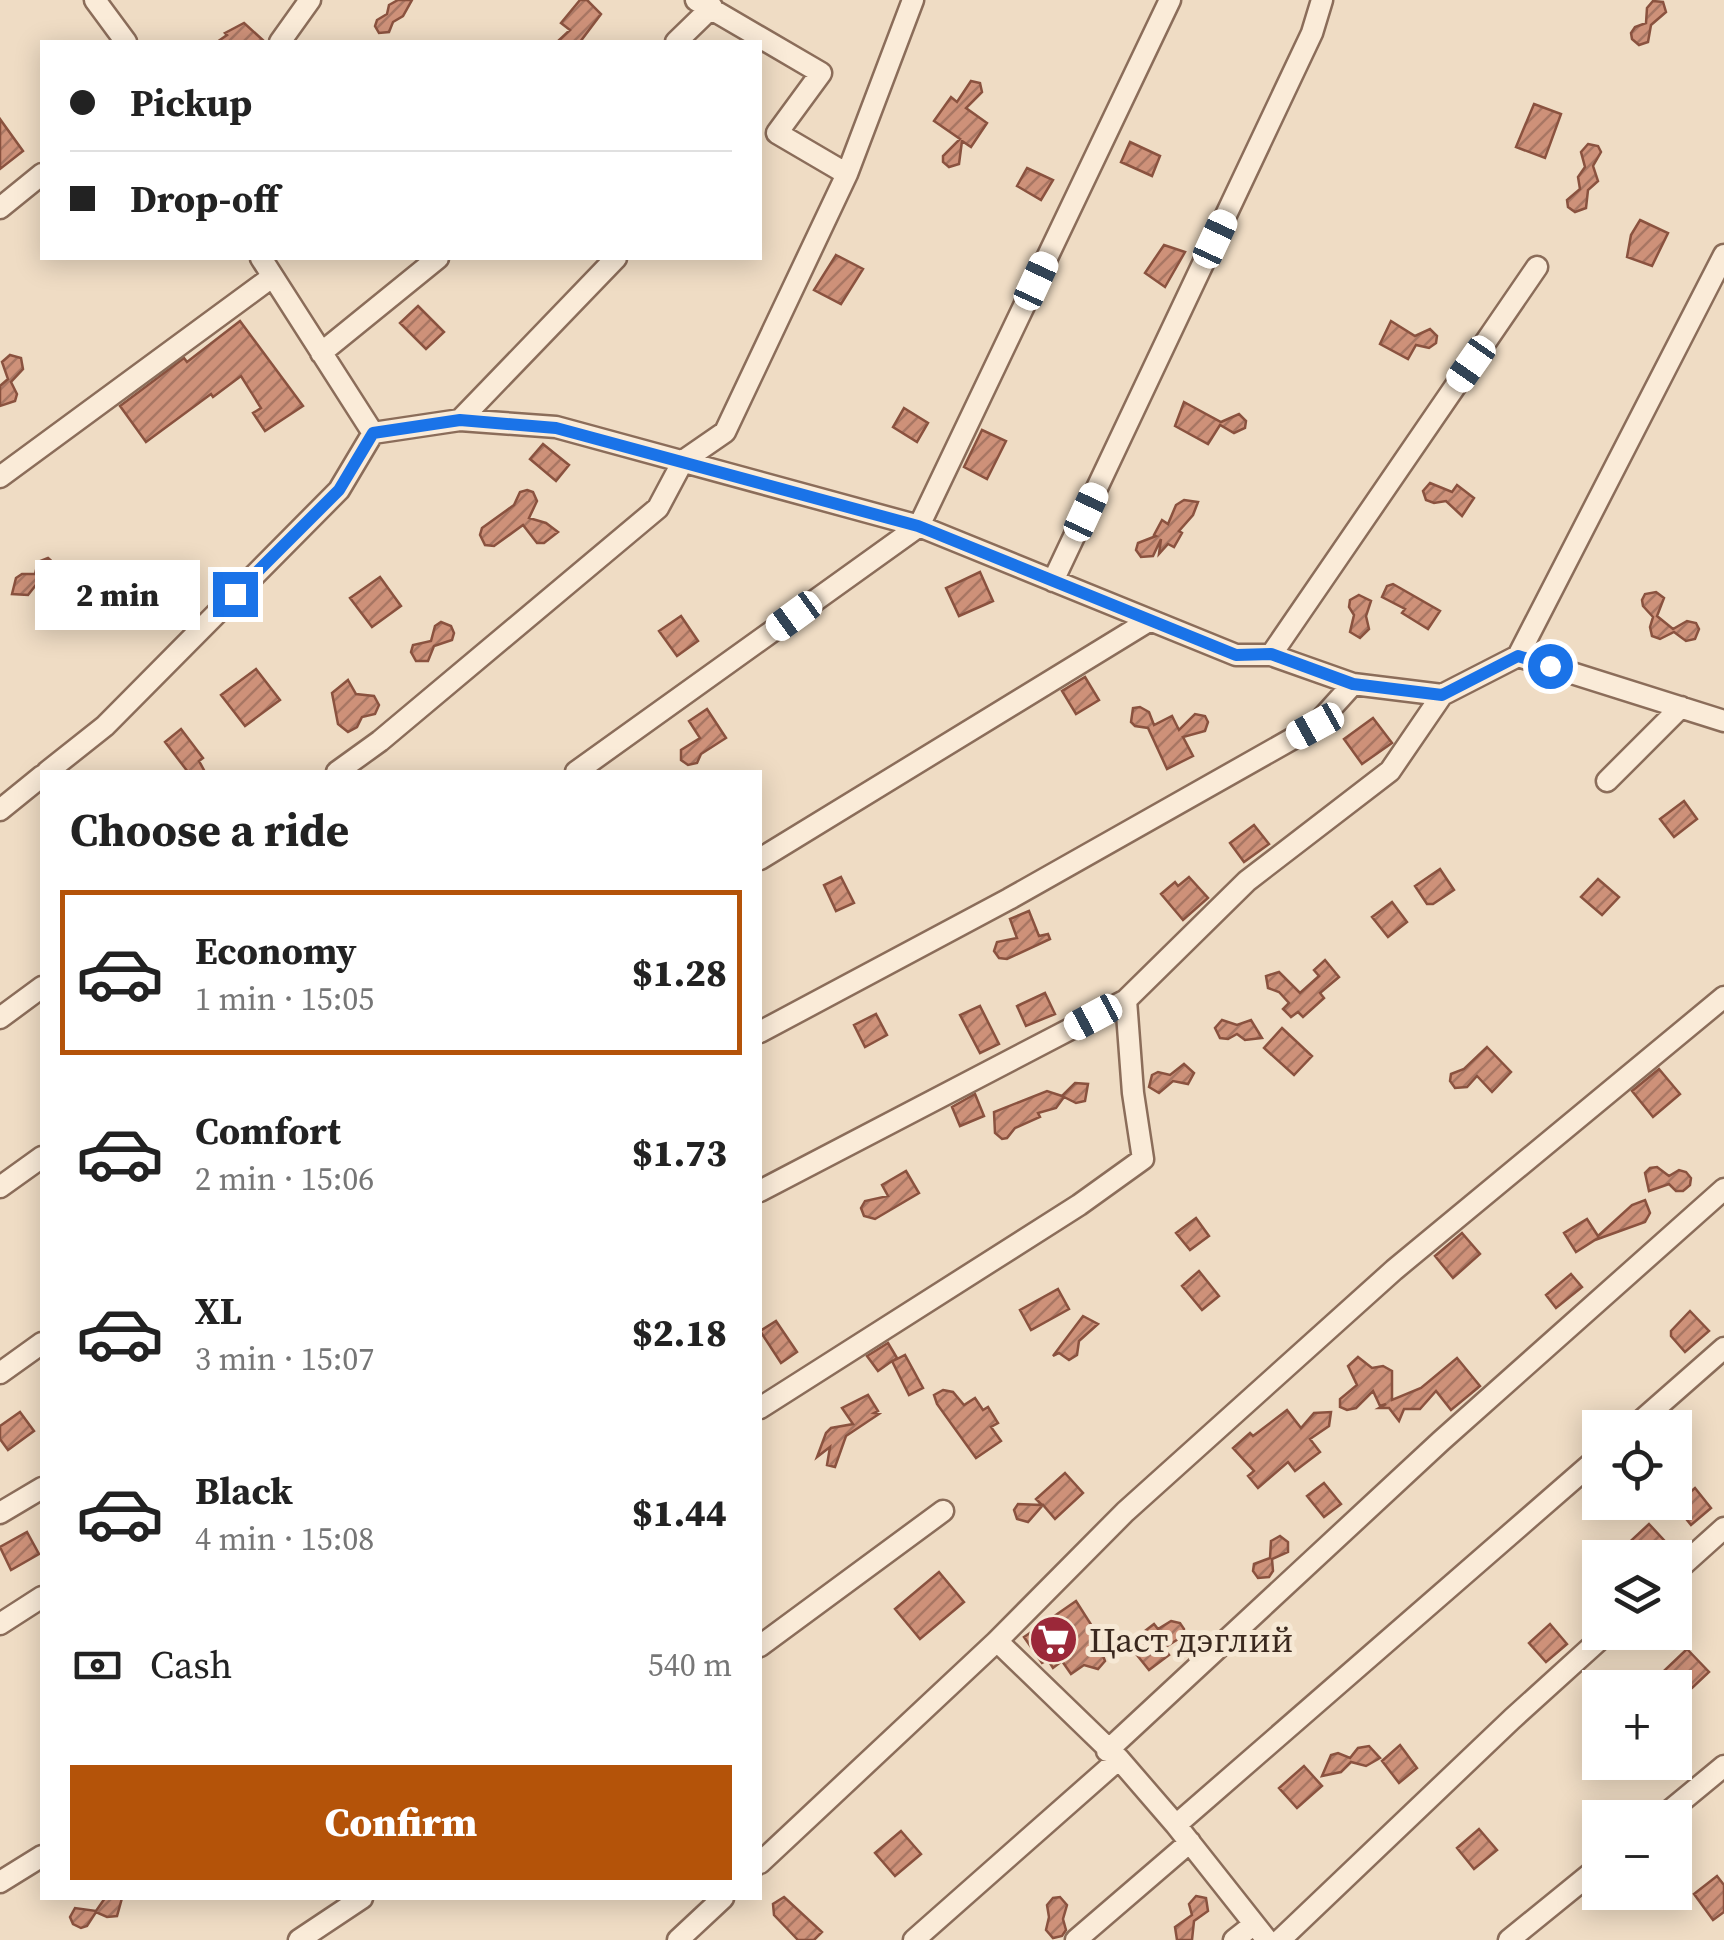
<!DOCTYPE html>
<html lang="en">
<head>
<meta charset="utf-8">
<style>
	:root { --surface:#fff; --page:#f2f2f2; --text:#222; --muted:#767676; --line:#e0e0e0; --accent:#b45309 }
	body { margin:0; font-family:"Source Serif 4",serif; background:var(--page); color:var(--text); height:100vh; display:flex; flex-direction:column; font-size:38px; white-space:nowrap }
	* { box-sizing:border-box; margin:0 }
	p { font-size:32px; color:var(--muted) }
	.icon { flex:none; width:55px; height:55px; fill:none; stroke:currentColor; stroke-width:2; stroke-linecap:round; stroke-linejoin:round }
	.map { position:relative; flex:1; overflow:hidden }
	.drawer { position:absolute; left:40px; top:770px; width:722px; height:1130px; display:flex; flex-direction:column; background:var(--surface); border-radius:0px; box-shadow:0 5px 25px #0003 }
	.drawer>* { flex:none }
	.hud { position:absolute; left:40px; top:40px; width:722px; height:220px; border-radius:0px; box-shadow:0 5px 25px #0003; display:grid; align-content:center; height:220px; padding:0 30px; background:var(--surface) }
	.buttons { position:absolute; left:1582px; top:1410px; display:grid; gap:20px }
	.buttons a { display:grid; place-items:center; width:110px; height:110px; border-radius:0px; background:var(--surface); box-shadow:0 5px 25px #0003; font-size:50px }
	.end { position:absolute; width:45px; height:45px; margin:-22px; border:12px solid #1a73e8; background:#fff; box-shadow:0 0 0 5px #fff }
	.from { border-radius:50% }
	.bubble { position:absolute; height:70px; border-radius:0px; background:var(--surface); box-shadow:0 5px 25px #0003; font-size:32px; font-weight:800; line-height:70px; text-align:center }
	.car { position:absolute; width:30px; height:60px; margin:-30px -15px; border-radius:12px; box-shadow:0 0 8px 2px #0007; background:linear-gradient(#fff 24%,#345 0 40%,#fff 0 76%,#345 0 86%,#fff 0) }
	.hud b { display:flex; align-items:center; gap:35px; height:95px; font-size:38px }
	.hud b+b { border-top:2px solid var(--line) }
	.hud i { width:25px; height:25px; background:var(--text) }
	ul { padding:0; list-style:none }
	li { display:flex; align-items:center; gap:30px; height:165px; margin:0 20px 15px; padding:0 10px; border:5px solid transparent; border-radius:0px }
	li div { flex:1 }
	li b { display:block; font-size:38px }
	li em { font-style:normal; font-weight:800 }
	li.current { border-color:var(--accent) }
	li>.icon { width:90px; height:90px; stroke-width:1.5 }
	h2 { padding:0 30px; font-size:45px; line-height:120px }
	.pay { display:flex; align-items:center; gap:25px; height:110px; padding:0 30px; font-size:38px }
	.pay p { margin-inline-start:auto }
	.button { display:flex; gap:20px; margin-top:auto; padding:20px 30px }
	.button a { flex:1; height:115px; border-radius:0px; background:var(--accent); color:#fff; font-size:40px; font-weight:800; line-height:115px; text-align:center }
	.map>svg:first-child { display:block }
</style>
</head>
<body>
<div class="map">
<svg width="1724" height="1940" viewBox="0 0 1724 1940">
	<defs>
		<pattern id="building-hatch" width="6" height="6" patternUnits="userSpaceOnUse" patternTransform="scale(2.5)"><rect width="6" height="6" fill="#ce9179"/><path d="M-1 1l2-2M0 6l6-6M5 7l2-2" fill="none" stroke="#a87663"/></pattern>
	</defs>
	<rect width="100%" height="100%" fill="#efdcc4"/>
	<path fill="url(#building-hatch)" stroke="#8a523f" stroke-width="2.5" d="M398,0H412L403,16L393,22L389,32L379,33L375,26L377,20L387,14L389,5Z
		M580,0H587L601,14L580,42H557L570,30L561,23Z
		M1653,1L1663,2L1666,12L1651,25L1648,42L1639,45L1632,39L1631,33L1635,27L1646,23L1647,8Z
		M244,23L265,42H217L227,35L225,33Z
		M971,81L980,83L982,92L966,108L987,123L971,147L962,141L959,164L949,167L943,162V156L960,139L934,121L951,97L957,102Z
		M1534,104L1561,114L1545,158L1516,147Z
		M0,119L23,151L0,169Z
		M1130,142L1160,156L1152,176L1121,162Z
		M1588,144L1598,146L1601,152L1593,166L1598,181L1588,190L1586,208L1575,212L1568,207L1567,200L1580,189L1578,177L1585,167L1581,152Z
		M1027,168L1053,180L1041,200L1017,186Z
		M1640,220L1668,233L1652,266L1627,257L1631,235Z
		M1164,245L1185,252L1165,287L1145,273Z
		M836,255L863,269L841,304L814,290Z
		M418,306L444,332L426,349L400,323Z
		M240,321L303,406L265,431L253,413L261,408L241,376L213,397L211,394L146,442L120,406L184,358L187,362Z
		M1391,321L1415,336L1430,329L1437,336L1436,343L1429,348L1416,345L1408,359L1380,344Z
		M10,355L21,358L23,369L11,382L17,394L15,401L0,406V386L8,379L2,362Z
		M1184,402L1221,422L1239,414L1246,421L1245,428L1234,433L1220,425L1208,444L1175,426Z
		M904,408L928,423L917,442L893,427Z
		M982,430L1006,441L987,479L964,467Z
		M543,444L569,465L556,481L530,459Z
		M1430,483L1452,492L1457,485L1474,498L1462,516L1446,501L1434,503L1426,500L1423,491Z
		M527,490L533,492L537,501L529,518L546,523L558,532L544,543H537L523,525L494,546L485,545L480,535L482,528L514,505L520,492Z
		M1184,500L1198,502L1193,515L1179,531L1182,533L1174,547L1168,544L1159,554L1161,539L1153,556L1141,557L1136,550L1138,543L1156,536L1154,535L1162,520L1168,524L1176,505Z
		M48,558L56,565L55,576L39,581L28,595L12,594L16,578L22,574H35L38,562Z
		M980,572L993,601L959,616L946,588Z
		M380,577L401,606L372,627L350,598Z
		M1393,584L1440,611L1428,629L1402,613L1405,609L1382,597L1387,586Z
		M1656,592L1664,598L1657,616L1673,629L1687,621L1696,623L1699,629L1695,639L1686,641L1674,632L1660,639L1652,636L1650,627L1653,617L1643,606L1642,600L1645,594Z
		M1359,595L1371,601L1366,616L1369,629L1360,638L1350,632L1354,615L1349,607L1350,600Z
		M681,616L698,641L677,656L659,631Z
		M441,622L451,626L454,633L452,640L434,646L428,661H416L411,652L413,645L431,641L435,626Z
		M256,669L280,700L245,726L221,695Z
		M1085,677L1099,700L1076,714L1062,691Z
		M348,680L356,694L374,696L379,705L375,714L362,717L357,727L348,732L338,724L332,693Z
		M1140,707L1149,712L1154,725L1172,716L1179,730L1195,714L1205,716L1208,722L1205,731L1183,737L1193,756L1167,769L1148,728L1135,726L1131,722L1133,708Z
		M707,709L726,738L701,754L697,763L688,765L681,760V750L700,738L689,721Z
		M1373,718L1392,743L1362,764L1344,739Z
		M181,729L203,758L199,761L205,772H188L165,742Z
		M1684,801L1697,819L1674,837L1660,819Z
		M1254,825L1269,844L1244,862L1230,843Z
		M1440,869L1454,890L1433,904H1427L1415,886Z
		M841,877L854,903L836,911L824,885Z
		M1189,877L1208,898L1183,920L1161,894L1175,882L1178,886Z
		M1598,879L1619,897L1602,915L1581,897Z
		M1392,902L1407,922L1388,937L1372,917Z
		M1029,911L1039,936L1048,934L1050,939L1007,959L999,958L994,951L997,942L1017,938L1010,919Z
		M1325,960L1339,977L1320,993L1324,998L1303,1017L1298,1012L1291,1017L1283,1009L1289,1003L1279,992L1268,988L1266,976L1279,972L1300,993L1319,976L1314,970Z
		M1045,993L1055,1014L1026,1026L1017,1006Z
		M980,1006L999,1044L980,1053L960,1015Z
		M876,1014L887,1035L865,1047L854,1025Z
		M1222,1020L1237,1025L1251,1020L1262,1038L1245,1040L1237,1034L1228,1039L1220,1038L1215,1028Z
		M1282,1028L1312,1056L1294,1075L1264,1048Z
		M1487,1047L1511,1072L1492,1092L1477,1076L1467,1087L1455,1088L1450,1081L1451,1074L1464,1069Z
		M1184,1064L1194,1073L1188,1084L1173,1081L1159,1093L1149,1087L1152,1075L1158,1072L1170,1075Z
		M1659,1069L1680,1094L1653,1117L1632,1091Z
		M1075,1083L1088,1084L1085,1101L1076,1103L1064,1097L1056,1108L1038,1113L1040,1117L1015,1128L1007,1138L1002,1139L995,1133L994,1112L1047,1091L1062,1096Z
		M975,1094L984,1116L960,1126L952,1107Z
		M1657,1167L1669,1176L1679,1170L1686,1172L1691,1178L1690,1185L1683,1191H1676L1669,1184L1649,1191L1645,1173L1650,1168Z
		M906,1171L919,1193L875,1219L864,1216L861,1208L865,1201L888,1196L882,1185Z
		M1645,1200L1650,1213L1645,1222L1595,1240L1576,1252L1564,1233L1587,1219L1598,1236L1632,1205Z
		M1196,1218L1209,1236L1190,1250L1176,1233Z
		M1462,1233L1480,1254L1453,1278L1435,1256Z
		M1199,1271L1219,1296L1202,1310L1182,1286Z
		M1571,1274L1582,1287L1556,1308L1546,1295Z
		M1058,1289L1069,1309L1031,1330L1020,1310Z
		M1690,1311L1709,1331L1685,1352L1671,1336V1331Z
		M1083,1316L1098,1324L1079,1341L1077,1355L1069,1360L1059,1353L1053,1356Z
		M776,1321L797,1352L781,1363L760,1331Z
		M888,1343L897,1358L893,1361L905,1355L923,1388L909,1395L892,1361L878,1371L867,1356Z
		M1358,1357L1372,1368L1383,1366L1392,1371V1400L1421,1388L1457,1358L1480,1386L1451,1410L1436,1391L1420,1409H1404L1399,1421L1389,1408H1379L1386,1404L1380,1406L1373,1391L1356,1408L1347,1410L1340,1407V1399L1357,1385L1348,1366Z
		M943,1390L953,1392L964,1405L975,1398L983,1410L988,1407L998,1423L991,1427L1001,1441L976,1458L937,1404L934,1395Z
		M868,1395L878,1411L874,1413L879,1414L846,1436L835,1467L827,1465L830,1447L817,1457L826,1433L831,1428L853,1424L842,1408Z
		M1287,1410L1301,1428L1314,1413L1331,1412L1329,1426L1310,1439L1320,1452L1295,1471L1288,1462L1258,1488L1248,1476L1254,1471L1233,1448L1250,1433L1253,1436Z
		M20,1412L34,1431L8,1450L0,1439V1426Z
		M1065,1473L1083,1493L1055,1519L1043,1505L1028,1522L1017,1519L1014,1510L1018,1504L1042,1505L1036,1499Z
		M1324,1483L1341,1504L1324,1517L1307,1496Z
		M1695,1488L1711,1508L1691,1525L1675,1505Z
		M1649,1524L1673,1550L1664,1558H1628L1621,1550Z
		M27,1532L39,1554L11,1570L0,1547Z
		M1280,1536L1288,1542V1552L1272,1559L1273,1571L1269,1577L1258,1578L1253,1571L1254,1564L1270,1558L1271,1541Z
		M939,1572L964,1602L920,1639L895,1609Z
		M1076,1601L1092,1626L1105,1661L1098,1669L1084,1665L1071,1674L1062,1661L1053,1668L1048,1660L1042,1663L1024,1637Z
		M1171,1621L1180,1623L1184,1629L1183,1636L1164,1648L1169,1655L1149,1670L1128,1644L1154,1624L1158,1629Z
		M1550,1624L1567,1644L1546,1662L1529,1643Z
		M1687,1649L1709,1672L1692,1688H1646Z
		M1400,1745L1417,1768L1399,1783L1382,1761Z
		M1369,1746L1380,1758L1366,1766L1351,1762L1341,1772L1322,1776L1331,1755L1338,1753L1350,1758L1358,1748Z
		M1304,1766L1322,1786L1297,1808L1279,1788Z
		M1479,1829L1497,1850L1474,1869L1457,1848Z
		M901,1831L921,1854L895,1876L875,1853Z
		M1717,1876L1724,1885V1912L1713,1920L1694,1894Z
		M1196,1896L1206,1898L1208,1911L1194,1921L1192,1940H1177L1175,1927L1192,1915L1189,1904Z
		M784,1897L822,1932L814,1940H798L774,1915L773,1904Z
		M1060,1897L1067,1905L1063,1919L1066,1930L1062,1936L1053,1938L1046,1930L1049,1917L1047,1905L1053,1898Z
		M105,1898H122L117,1916L107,1917L96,1912L87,1926L81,1928L73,1924L70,1917L75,1908L96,1911Z"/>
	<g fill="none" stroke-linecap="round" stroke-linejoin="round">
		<defs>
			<path id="minor" d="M95,0L126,42
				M696,0L821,73L777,133L847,174
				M280,42L310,0
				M676,42L712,7
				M0,208L42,174
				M321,353L438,258
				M460,420L616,258
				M373,433L460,420L556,427L919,526L1236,655H1271L1353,684L1442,695L1518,656L1724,721
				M0,477L272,277
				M1053,581L1312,33L1322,0
				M1271,655L1537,267
				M1518,656L1724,255
				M47,772L105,726L339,490L373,433L261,258
				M337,772L380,741L658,508L683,461L725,432L847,174L913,0
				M576,772L919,526L1170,0
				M1607,781L1681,707
				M0,810L42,776
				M760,859L1147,622
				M0,1018L42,987
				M760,1032L1009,899L1315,726L1353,684
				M0,1187L42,1157
				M760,1191L1126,1000L1247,881L1390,771L1442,695
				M0,1373L42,1343
				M760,1408L1079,1205L1143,1159L1133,1093L1126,1000
				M1633,1428L1724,1348
				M0,1513L42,1488
				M1675,1572L1724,1528
				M0,1624L42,1597
				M997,1641L1119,1759L1176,1825L1267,1940
				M760,1646L943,1511
				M1107,1751L1441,1441L1724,1189
				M1661,1818L1724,1766
				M1176,1825L1600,1456
				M760,1863L997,1641L1125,1512L1394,1270L1724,997
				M0,1882L42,1856
				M299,1940L362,1898
				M678,1940L723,1898
				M914,1940L1119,1759
				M1076,1940L1190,1842
				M1234,1940L1253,1925
				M1280,1940L1512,1719L1608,1632
				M1509,1940L1600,1866"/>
		</defs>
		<use href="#minor" stroke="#8b6d5a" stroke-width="25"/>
		<use href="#minor" stroke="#faebd8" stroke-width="20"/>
	</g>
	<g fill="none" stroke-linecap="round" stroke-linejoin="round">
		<path stroke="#1a73e8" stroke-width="12" d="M235,594L339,490L373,433L460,420L556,428L918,526L1236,655L1271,654L1353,684L1442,695L1518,656L1550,666"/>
	</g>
	<defs>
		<symbol id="supermarket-disc" viewBox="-11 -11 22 22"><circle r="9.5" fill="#9b2839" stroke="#f6e8d4"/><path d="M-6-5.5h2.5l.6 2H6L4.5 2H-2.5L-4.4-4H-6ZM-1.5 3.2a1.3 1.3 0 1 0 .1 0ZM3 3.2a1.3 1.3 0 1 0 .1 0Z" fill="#fff"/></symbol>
	</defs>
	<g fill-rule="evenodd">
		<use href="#supermarket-disc" x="1026" y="1612" width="55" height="55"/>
	</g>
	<g text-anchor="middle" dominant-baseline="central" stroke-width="10" stroke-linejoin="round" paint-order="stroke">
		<g font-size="35" fill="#3a281e" stroke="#f6e8d4" text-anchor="start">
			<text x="1089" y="1640">Цаст дэглий</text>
		</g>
	</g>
</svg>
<div class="buttons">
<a><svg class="icon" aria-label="locate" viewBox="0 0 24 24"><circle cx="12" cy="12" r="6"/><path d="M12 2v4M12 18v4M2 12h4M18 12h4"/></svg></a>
<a><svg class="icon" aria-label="layers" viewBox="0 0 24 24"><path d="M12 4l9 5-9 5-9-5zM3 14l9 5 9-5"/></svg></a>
<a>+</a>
<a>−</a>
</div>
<i class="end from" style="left:1550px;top:666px"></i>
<i class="end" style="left:235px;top:594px"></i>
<div class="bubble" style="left:35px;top:560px;width:165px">2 min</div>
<i class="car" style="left:1215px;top:239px;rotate:25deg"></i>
<i class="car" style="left:1036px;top:281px;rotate:25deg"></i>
<i class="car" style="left:1471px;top:364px;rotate:215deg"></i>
<i class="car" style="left:1086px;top:512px;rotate:25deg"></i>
<i class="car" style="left:794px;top:616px;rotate:234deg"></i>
<i class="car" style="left:1315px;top:726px;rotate:241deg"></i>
<i class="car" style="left:1093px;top:1017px;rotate:242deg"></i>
<div class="hud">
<b><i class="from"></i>Pickup</b>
<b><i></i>Drop-off</b>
</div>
<section class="drawer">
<h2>Choose a ride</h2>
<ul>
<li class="current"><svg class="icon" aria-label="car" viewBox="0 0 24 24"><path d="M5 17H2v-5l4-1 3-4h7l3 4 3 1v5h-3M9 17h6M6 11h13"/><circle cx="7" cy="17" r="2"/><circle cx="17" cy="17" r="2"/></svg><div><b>Economy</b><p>1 min · 15:05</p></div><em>$1.28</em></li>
<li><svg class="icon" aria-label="car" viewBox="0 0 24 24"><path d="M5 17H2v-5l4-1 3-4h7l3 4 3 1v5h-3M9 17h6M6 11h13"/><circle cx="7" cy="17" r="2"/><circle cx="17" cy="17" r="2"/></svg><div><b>Comfort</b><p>2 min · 15:06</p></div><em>$1.73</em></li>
<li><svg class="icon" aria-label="car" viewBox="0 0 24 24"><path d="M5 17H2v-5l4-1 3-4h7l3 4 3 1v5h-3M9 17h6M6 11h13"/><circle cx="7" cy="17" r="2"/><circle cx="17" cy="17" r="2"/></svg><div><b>XL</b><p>3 min · 15:07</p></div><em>$2.18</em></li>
<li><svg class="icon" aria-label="car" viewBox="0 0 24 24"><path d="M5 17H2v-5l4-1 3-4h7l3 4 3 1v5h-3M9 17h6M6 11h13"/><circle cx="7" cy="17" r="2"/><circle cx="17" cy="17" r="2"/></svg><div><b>Black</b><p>4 min · 15:08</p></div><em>$1.44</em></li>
</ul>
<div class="pay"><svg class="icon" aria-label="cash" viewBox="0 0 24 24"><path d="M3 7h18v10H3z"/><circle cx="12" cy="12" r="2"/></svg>Cash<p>540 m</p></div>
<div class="button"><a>Confirm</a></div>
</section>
</div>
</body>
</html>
